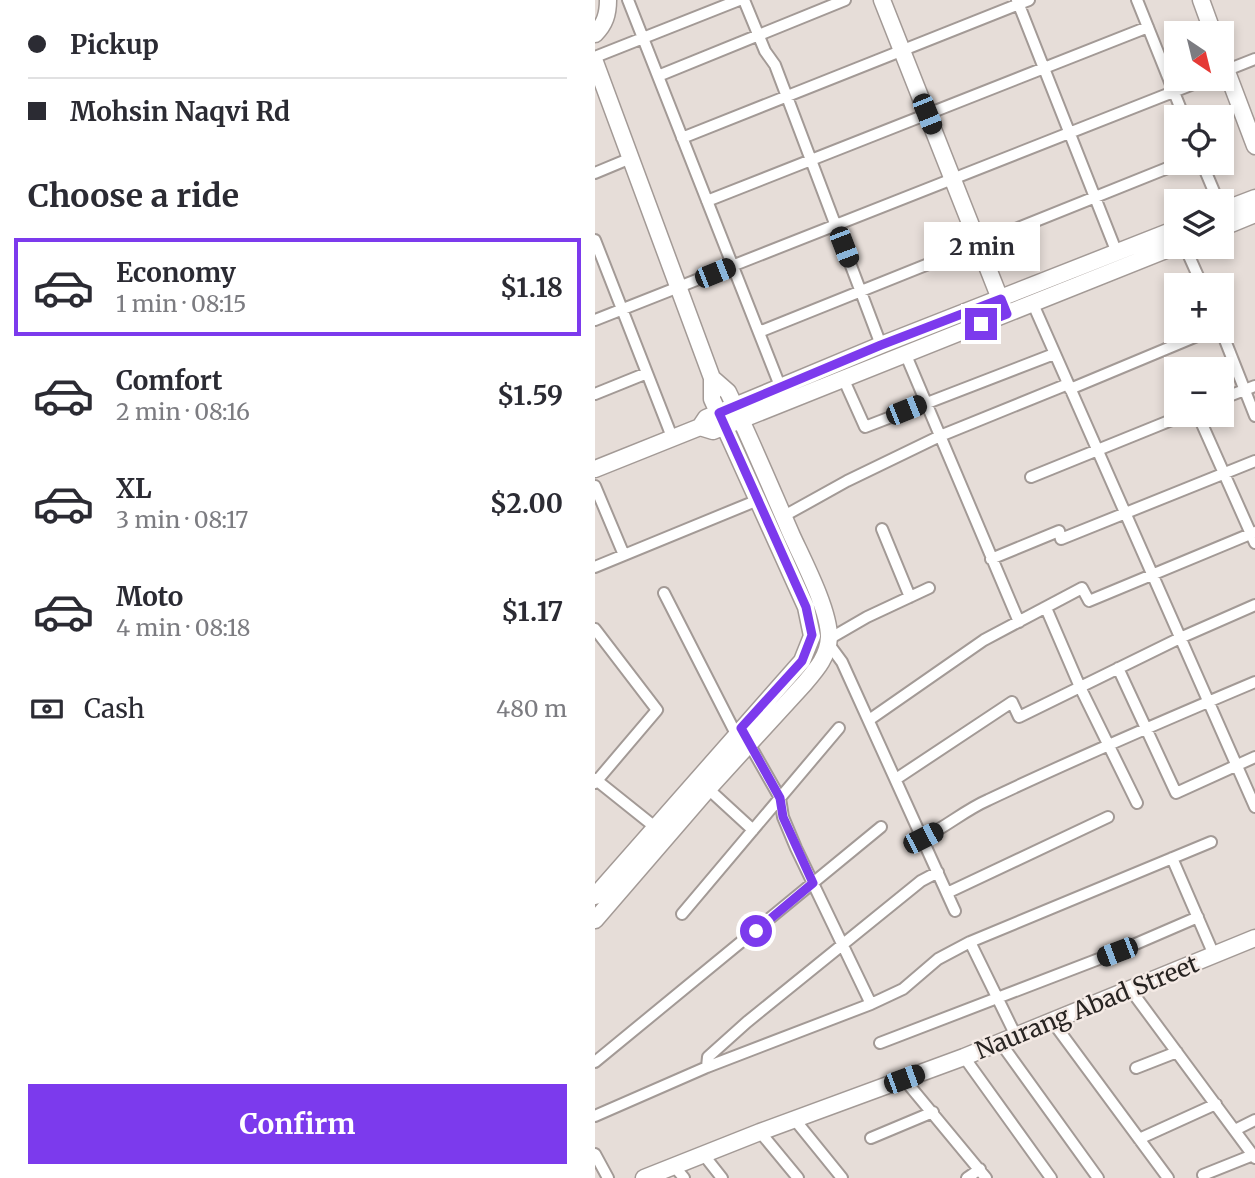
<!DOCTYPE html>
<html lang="en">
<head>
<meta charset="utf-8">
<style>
	:root { --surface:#fff; --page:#f7f7f7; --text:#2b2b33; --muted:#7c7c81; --line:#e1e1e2; --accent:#7c3aed }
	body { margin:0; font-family:Merriweather,serif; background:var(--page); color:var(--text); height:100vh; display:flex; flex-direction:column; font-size:26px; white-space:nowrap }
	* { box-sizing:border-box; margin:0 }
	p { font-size:23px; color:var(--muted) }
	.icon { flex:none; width:38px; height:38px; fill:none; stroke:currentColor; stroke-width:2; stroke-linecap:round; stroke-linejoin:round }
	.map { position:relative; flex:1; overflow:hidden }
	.drawer { display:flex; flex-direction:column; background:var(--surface); width:595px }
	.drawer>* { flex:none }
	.top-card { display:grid; align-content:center; height:154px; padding:0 28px; background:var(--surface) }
	.needle { width:46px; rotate:145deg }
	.tools { position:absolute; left:569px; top:21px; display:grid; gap:14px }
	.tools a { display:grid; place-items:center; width:70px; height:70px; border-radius:0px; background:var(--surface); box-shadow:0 4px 10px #0003; font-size:35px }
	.end { position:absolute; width:32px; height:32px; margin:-16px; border:9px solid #7c3aed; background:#fff; box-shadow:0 0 0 4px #fff }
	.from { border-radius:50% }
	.bubble { position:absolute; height:49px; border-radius:0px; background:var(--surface); box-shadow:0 4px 10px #0003; font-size:23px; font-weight:700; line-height:49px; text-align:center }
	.car { position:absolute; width:21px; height:42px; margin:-21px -10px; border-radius:9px; box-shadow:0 0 5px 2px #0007; background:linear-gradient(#222 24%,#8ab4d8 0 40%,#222 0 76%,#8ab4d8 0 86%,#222 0) }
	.top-card b { display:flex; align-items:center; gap:24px; height:66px; font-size:26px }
	.top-card b+b { border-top:2px solid var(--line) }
	.top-card i { width:18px; height:18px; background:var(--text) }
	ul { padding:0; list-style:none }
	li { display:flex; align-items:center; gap:21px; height:98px; margin:0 14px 10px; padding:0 14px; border:4px solid transparent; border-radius:0px }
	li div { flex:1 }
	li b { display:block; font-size:26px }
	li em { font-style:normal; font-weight:700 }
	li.on { border-color:var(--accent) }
	li>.icon { width:63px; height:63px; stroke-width:1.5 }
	h2 { padding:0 28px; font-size:32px; line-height:84px }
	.pay { display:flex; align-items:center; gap:18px; height:77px; padding:0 28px; font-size:26px }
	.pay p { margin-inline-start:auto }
	.action { display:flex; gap:14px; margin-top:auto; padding:14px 28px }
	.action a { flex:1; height:80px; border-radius:0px; background:var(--accent); color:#fff; font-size:28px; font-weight:700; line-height:80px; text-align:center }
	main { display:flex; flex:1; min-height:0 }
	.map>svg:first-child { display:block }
</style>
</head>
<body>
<main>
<section class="drawer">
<div class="top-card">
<b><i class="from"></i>Pickup</b>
<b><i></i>Mohsin Naqvi Rd</b>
</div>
<h2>Choose a ride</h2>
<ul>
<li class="on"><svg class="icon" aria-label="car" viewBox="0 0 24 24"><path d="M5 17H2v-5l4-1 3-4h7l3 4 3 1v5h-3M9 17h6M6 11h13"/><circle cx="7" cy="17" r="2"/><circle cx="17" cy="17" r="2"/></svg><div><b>Economy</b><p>1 min · 08:15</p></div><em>$1.18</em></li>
<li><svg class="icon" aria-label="car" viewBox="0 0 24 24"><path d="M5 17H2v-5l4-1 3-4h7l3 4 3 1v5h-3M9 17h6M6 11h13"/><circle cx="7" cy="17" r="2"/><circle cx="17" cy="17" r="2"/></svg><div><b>Comfort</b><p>2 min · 08:16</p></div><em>$1.59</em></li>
<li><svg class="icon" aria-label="car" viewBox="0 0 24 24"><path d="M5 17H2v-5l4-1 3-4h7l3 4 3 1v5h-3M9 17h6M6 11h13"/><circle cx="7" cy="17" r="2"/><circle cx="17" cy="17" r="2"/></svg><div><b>XL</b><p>3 min · 08:17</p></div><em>$2.00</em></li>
<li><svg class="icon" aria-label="car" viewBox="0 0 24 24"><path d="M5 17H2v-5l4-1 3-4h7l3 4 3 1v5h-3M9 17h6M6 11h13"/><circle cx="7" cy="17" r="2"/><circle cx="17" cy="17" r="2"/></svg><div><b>Moto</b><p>4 min · 08:18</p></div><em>$1.17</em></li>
</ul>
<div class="pay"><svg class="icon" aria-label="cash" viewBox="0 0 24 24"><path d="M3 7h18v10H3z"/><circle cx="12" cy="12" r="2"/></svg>Cash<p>480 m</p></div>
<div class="action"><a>Confirm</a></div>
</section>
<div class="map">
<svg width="660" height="1178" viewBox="0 0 660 1178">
	<rect width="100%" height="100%" fill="#e6ddd8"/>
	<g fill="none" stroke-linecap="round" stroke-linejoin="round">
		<defs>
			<path id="street" d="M33,0L185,386
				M149,0L170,51L180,65L286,345
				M422,0L522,253
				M542,0L589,117
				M0,57L144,0
				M627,72L660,59
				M63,76L250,0
				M87,138L434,0
				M607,163L623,201
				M0,173L36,158
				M112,201L553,27
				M0,240L77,437
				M590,247L607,285
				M438,304L660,807
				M0,320L611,79
				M626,330L660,416
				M164,332L585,163
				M310,353L424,622
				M248,378L270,427L459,354
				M475,389L614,331
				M0,394L52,373
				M626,399L660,386
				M603,415L660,543
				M436,477L589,415
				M0,486L29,555
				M189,516L252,481L345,436L473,384
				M287,529L315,597
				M396,559L464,531L466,539L660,461
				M0,567L163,500
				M69,593L141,734
				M451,608L485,687L542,803
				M0,629L62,710L0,783
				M234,639L272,617L334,588
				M233,643L247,662L360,911
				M523,668L581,793L660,757
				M274,720L389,640L487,588L494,601L660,532
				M152,740L185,798L188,817L201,848L276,1004
				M0,779L60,827
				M301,779L417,702L424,717L585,638L660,605
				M109,785L158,830
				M328,838C351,827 370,810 393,800C481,758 570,720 660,682
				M577,858L619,955
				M352,893L513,817
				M87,914L244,728
				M375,942L421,1036
				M535,989L660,1158
				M457,1021L573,1178
				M405,1042L503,1178
				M285,1043L522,952L603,917
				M369,1057L456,1178
				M0,1062L286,827
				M112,1067L113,1057L152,1022L326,881L343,872
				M541,1068L582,1052
				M309,1079L391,1178
				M0,1116L112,1067L276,1004L308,989L343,959L375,942L616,842
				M200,1120L247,1178
				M640,1130L660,1120
				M165,1132L203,1178
				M276,1138L338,1112
				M544,1139L621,1104
				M0,1154L13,1178
				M108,1154L127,1178
				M79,1166L89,1178
				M608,1175L658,1155
				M372,1178L385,1169"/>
			<path id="secondary" d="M287,0L409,309
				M606,0L618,33
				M0,34C10,24 13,14 13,0
				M626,56L660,146
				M0,62L117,378V399L211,607L217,636L207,661L0,896
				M626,211L660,198
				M626,228L660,214
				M105,427L118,431L581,246
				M0,469L105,427L111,418L286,345L581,229
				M0,920L113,789L209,684C221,670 233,657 234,637C234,610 209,562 197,536C176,488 156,440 133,392L117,378
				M49,1178L165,1132L369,1057L660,938"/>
		</defs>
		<use href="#street" stroke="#a39a96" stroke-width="14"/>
		<use href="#secondary" stroke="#a39a96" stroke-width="19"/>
		<use href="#street" stroke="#fff" stroke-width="10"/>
		<use href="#secondary" stroke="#fff" stroke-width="16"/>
	</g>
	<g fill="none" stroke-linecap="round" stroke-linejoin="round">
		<path stroke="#7c3aed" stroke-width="9" d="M161,931L218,883L188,817L185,798L146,728L207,661L217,635L211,607L124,413L286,345L406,299L412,314L386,324"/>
	</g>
	<g text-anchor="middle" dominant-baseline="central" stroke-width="5" stroke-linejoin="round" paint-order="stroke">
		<g font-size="24" fill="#282422" stroke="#f4eae5">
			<text transform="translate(492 1007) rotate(-22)">Naurang Abad Street</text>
		</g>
	</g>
</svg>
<div class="tools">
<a><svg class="needle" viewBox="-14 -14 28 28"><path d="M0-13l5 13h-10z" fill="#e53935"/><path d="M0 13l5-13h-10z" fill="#7c7c81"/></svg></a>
<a><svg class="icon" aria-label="locate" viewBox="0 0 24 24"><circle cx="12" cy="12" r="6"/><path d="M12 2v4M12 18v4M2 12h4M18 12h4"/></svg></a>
<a><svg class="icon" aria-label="layers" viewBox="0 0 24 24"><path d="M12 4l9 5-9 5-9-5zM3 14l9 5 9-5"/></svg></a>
<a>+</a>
<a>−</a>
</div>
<i class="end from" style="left:161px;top:931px"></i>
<i class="end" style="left:386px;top:324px"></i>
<div class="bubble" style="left:329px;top:222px;width:116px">2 min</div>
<i class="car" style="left:332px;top:114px;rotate:158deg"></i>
<i class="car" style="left:249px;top:247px;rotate:159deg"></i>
<i class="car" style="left:120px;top:273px;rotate:68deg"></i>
<i class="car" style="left:311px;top:410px;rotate:68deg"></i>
<i class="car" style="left:328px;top:838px;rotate:63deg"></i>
<i class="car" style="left:522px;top:952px;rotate:249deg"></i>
<i class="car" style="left:309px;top:1079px;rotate:70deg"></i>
</div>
</main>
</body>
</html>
